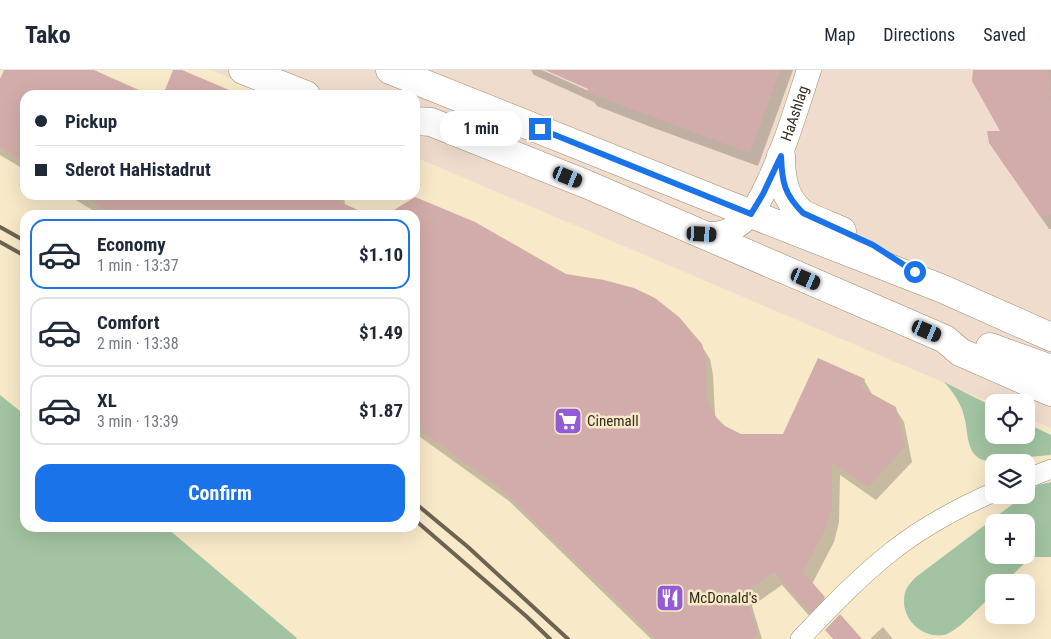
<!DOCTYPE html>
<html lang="en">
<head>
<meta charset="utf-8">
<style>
	:root { --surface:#fff; --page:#f6f6f7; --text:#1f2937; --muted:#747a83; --line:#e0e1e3; --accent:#1a73e8 }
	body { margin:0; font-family:"Roboto Condensed",sans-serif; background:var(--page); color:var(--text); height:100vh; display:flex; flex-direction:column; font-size:19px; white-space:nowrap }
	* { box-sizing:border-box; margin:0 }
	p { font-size:16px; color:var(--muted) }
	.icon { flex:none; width:28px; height:28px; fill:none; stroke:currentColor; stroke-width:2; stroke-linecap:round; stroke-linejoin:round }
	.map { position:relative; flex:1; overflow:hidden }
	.drawer { position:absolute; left:20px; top:140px; width:400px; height:322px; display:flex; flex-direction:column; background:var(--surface); border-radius:15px; box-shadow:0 5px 20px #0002 }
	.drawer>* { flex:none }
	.guide { position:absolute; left:20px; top:20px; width:400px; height:110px; border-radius:15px; box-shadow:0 5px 20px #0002; display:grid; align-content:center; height:110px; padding:0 15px; background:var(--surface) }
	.fabs { position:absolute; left:985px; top:324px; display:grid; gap:10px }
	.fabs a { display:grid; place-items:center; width:50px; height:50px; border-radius:10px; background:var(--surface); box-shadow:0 5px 20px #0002; font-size:25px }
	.end { position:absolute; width:22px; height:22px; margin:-11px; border:6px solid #1a73e8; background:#fff; box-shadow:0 0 0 2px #fff }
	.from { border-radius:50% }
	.bubble { position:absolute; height:35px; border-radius:15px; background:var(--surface); box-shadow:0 5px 20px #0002; font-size:16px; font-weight:700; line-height:35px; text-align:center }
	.car { position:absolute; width:15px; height:30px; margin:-15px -8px; border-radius:6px; box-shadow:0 0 4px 1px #0007; background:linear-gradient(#222 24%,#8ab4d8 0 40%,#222 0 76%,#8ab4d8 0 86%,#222 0) }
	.guide b { display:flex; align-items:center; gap:18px; height:48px; font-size:19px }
	.guide b+b { border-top:1px solid var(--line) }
	.guide i { width:12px; height:12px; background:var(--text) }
	ul { padding:9px 0 0; list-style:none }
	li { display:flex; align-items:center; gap:15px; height:70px; margin:0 10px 8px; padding:0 5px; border:2px solid var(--line); border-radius:15px }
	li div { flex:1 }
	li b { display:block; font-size:19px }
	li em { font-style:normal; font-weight:700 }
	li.on { border-color:var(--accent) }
	li>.icon { width:45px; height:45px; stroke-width:1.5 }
	.button { display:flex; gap:10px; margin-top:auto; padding:10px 15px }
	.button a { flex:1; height:58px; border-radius:15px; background:var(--accent); color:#fff; font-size:20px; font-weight:700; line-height:58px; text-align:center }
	header { display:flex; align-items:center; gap:30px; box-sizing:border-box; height:70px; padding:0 25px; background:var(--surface); border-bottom:1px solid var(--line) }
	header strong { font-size:24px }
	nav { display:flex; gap:28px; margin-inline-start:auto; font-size:18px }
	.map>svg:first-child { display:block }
</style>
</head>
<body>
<header>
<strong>Tako</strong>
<nav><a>Map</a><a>Directions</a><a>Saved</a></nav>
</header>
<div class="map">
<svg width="1051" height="569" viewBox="0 0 1051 569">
	<rect width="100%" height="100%" fill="#f8e9c9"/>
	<path fill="#f0dccd" d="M211,0H1051V358L1026,348V332H994V334L415,87V25H270Z"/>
	<path fill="#a2c4a2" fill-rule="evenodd" d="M944,312L994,337V365H1026V353L1051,365V384L1050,385L988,391C965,388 969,363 964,346C961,333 953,322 944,312Z
		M0,325L25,345V458H167L298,569H0Z
		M1051,412V487H1031L1005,512H994V523C982,534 959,561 944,565C920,569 899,546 905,523C907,516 911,512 916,507L1038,415ZM994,452H1026V485H994Z"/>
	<path fill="#0003" d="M5,0H91L147,25H25V100L0,85V12Z
		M531,0H542L593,23L594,21L548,0H793L758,96L651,57L597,36L594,32L534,5Z
		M974,0H1051V159H1049L999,87L1002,62Z
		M67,125H344L345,135L366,145H101Z
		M415,128L701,275L710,289L713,305L715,345L717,350L724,357L741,365L784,366L864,310L872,324L895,338L904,352L912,392L876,430L840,405L839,452L834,472L812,514L824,528L832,542L818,556L782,515L752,536L762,569H651L509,431L416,364L415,365V145H388Z
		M883,557L893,569H870Z"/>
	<path fill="#d2acaa" d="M4,0H94L150,25H25V92L0,77V9Z
		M173,0H182L241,25H163Z
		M545,0H780L750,83L642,43L587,22L588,19Z
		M973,0H1049L1051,34V145L1040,146L989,73L987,61H1000L972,11Z
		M81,125H338V131L369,145H115Z
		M415,127L475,152L566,204L604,210L634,218L655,228L679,247L702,274L706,290L707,330L716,347L725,356L741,364H783L818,288L865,309L861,318L896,337L905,377L868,417L832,392V437L826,458L803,502L825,527L810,543L774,502L745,522L758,563L752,569H656L499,417L415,356V145H386Z
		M840,544L862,569H833L825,560Z"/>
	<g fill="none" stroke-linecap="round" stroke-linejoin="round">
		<defs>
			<path id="minor" d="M1026,409L1051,399
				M800,569C829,539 858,508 891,482C922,457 958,438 994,422"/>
			<g id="tertiary">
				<path id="s1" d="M702,164C721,165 733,161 747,148C756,139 762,126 767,115C785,78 796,39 809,0"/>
			</g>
			<path id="trunk" d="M243,0L306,25
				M390,0L751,144L943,219L1051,267
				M415,51L431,52L586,114L945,269L960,282L1051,322
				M781,86C781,107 784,129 802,143C811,149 832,156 842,161
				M990,277L1051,299"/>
		</defs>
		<use href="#minor" stroke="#998b6e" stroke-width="20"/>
		<use href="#tertiary" stroke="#998b6e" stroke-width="25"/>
		<use href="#trunk" stroke="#998b6e" stroke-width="29"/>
		<use href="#minor" stroke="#fff" stroke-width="19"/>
		<use href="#tertiary" stroke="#fff" stroke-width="24"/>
		<use href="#trunk" stroke="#fff" stroke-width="28"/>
		<path stroke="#6c6351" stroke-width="4" d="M0,157L25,171
			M0,172L25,186
			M415,433L468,477L568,569
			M415,450L526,546L550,569"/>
	</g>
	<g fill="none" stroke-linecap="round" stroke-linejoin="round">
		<path stroke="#1a73e8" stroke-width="6" d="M540,59L751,144L763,124L781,86C782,112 784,124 803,143L873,175L915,202"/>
	</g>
	<defs>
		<symbol id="supermarket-square" viewBox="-11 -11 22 22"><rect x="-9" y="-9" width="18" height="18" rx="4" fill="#915cd5" stroke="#f8e9c9"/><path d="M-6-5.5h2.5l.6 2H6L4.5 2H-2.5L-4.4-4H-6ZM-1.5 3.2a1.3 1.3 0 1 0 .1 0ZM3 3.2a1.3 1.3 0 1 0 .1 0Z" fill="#fff"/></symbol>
		<symbol id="restaurant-square" viewBox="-11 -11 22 22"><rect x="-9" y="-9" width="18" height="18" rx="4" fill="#915cd5" stroke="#f8e9c9"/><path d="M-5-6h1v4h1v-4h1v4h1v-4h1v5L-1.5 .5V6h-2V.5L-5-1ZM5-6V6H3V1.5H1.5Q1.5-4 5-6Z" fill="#fff"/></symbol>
	</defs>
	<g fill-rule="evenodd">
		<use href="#supermarket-square" x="552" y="335" width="32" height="32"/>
		<use href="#restaurant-square" x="654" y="512" width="32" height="32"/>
	</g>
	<g text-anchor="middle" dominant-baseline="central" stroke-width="5" stroke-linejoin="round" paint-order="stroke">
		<g font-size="15" fill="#332d21" stroke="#f8e9c9">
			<text stroke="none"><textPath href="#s1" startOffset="165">HaAshlag</textPath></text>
		</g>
		<g font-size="15" fill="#332d21" stroke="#f8e9c9" text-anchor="start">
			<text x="587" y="351">Cinemall</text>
			<text x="689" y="528">McDonald's</text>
		</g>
	</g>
</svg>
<div class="fabs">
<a><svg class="icon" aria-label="locate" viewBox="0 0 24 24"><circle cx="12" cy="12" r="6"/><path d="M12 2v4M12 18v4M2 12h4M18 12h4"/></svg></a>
<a><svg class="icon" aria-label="layers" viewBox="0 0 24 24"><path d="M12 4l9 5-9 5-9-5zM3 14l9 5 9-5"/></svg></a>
<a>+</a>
<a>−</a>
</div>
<i class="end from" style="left:915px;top:202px"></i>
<i class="end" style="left:540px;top:59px"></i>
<div class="bubble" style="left:440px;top:41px;width:82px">1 min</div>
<i class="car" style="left:568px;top:107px;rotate:112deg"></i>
<i class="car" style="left:702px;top:164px;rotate:93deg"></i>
<i class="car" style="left:806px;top:209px;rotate:113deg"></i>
<i class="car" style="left:927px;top:261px;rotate:113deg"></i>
<div class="guide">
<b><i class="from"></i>Pickup</b>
<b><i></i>Sderot HaHistadrut</b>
</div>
<section class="drawer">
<ul>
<li class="on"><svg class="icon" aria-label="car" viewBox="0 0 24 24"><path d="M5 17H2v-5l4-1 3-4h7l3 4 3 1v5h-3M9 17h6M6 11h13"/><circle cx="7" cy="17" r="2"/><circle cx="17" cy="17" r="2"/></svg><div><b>Economy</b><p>1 min · 13:37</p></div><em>$1.10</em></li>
<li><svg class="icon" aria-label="car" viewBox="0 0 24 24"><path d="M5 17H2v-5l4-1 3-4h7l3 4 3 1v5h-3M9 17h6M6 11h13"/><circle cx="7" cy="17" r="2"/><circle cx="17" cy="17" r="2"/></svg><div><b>Comfort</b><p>2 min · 13:38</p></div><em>$1.49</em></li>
<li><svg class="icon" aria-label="car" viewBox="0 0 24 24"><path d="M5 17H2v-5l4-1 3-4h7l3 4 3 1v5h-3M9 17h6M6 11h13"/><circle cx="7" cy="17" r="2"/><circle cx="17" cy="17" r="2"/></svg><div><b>XL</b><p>3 min · 13:39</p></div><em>$1.87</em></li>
</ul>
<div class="button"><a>Confirm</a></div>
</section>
</div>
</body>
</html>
